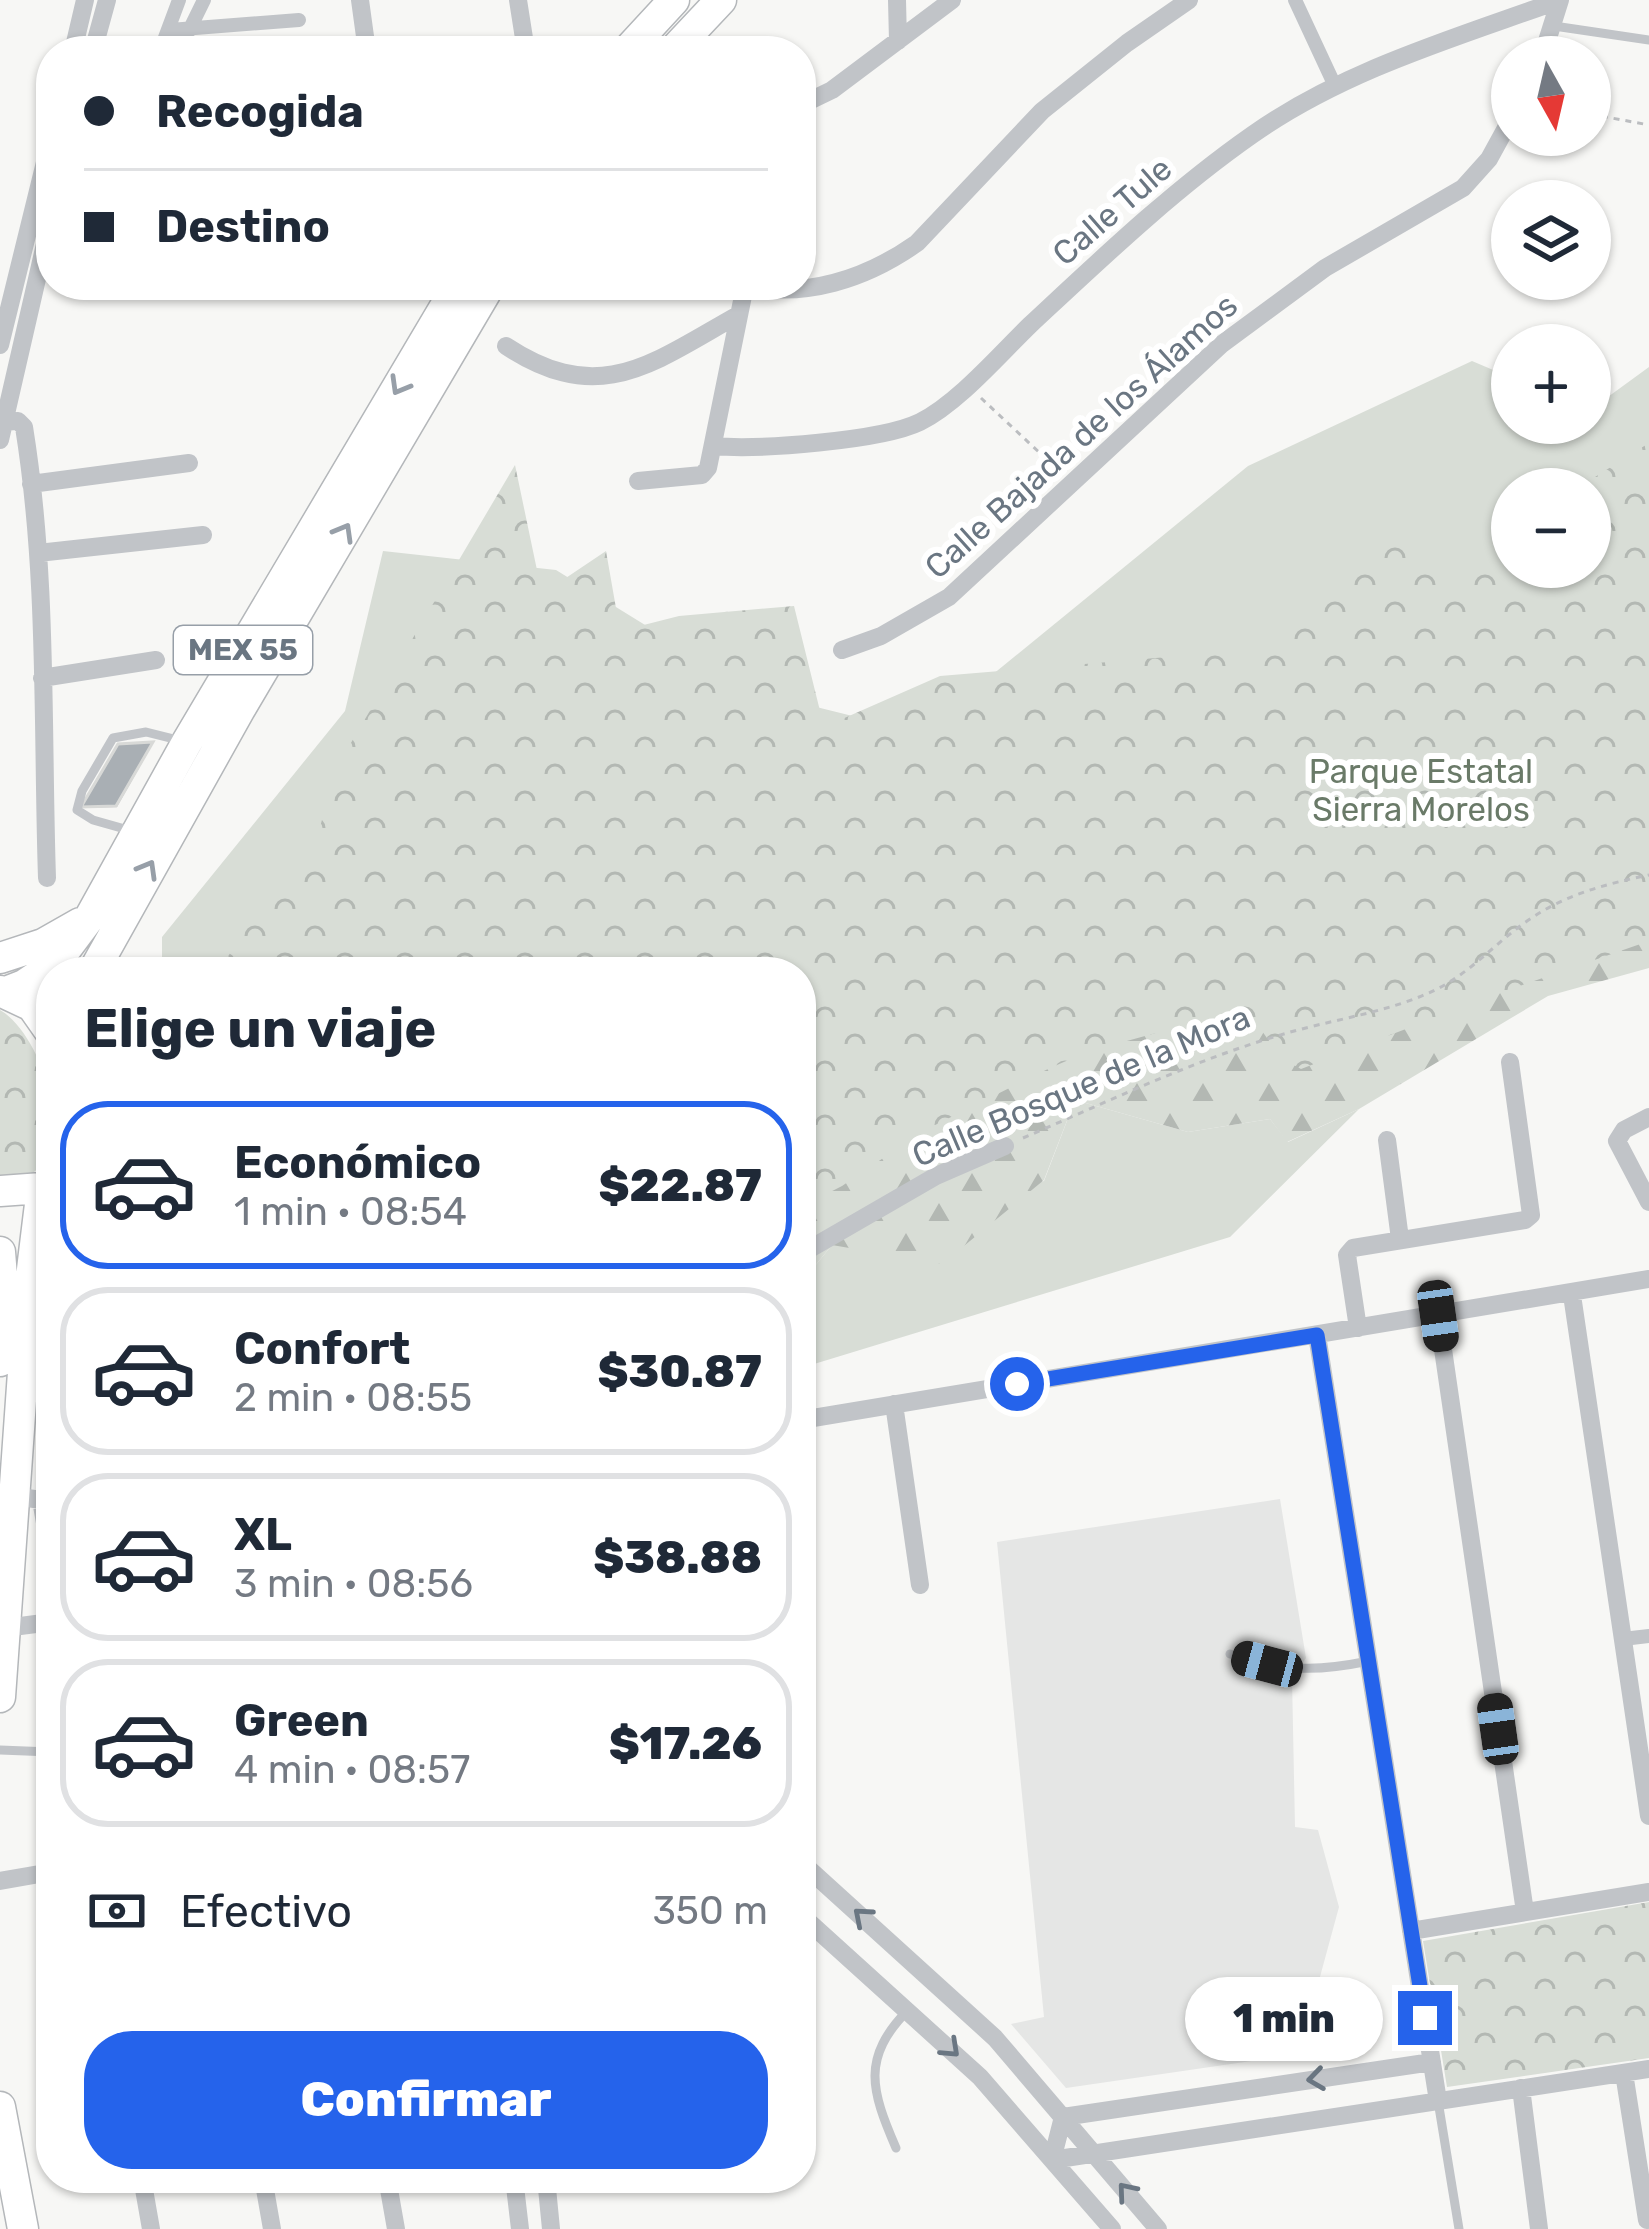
<!DOCTYPE html>
<html lang="es">
<head>
<meta charset="utf-8">
<style>
	:root { --surface:#fff; --page:#f2f2f3; --text:#1f2937; --muted:#747a83; --line:#e0e1e3; --accent:#2563eb }
	body { margin:0; font-family:Rubik,sans-serif; background:var(--page); color:var(--text); height:100vh; display:flex; flex-direction:column; font-size:45px; white-space:nowrap }
	* { box-sizing:border-box; margin:0 }
	p { font-size:39px; color:var(--muted) }
	.icon { flex:none; width:66px; height:66px; fill:none; stroke:currentColor; stroke-width:2; stroke-linecap:round; stroke-linejoin:round }
	.map { position:relative; flex:1; overflow:hidden }
	.sheet { position:absolute; left:36px; top:957px; width:780px; height:1236px; display:flex; flex-direction:column; background:var(--surface); border-radius:48px; box-shadow:0 3px 9px #0004 }
	.sheet>* { flex:none }
	.guide { position:absolute; left:36px; top:36px; width:780px; height:264px; border-radius:48px; box-shadow:0 3px 9px #0004; display:grid; align-content:center; height:264px; padding:0 48px; background:var(--surface) }
	.needle { width:78px; rotate:172deg }
	.buttons { position:absolute; left:1491px; top:36px; display:grid; gap:24px }
	.buttons a { display:grid; place-items:center; width:120px; height:120px; border-radius:50%; background:var(--surface); box-shadow:0 3px 9px #0004; font-size:60px }
	.end { position:absolute; width:54px; height:54px; margin:-27px; border:15px solid #2563eb; background:#fff; box-shadow:0 0 0 6px #fff }
	.from { border-radius:50% }
	.bubble { position:absolute; height:84px; border-radius:42px; background:var(--surface); box-shadow:0 3px 9px #0004; font-size:39px; font-weight:800; line-height:84px; text-align:center }
	.car { position:absolute; width:36px; height:72px; margin:-36px -18px; border-radius:15px; box-shadow:0 0 9px 3px #0007; background:linear-gradient(#222 24%,#8ab4d8 0 40%,#222 0 76%,#8ab4d8 0 86%,#222 0) }
	.guide b { display:flex; align-items:center; gap:42px; height:114px; font-size:45px }
	.guide b+b { border-top:3px solid var(--line) }
	.guide i { width:30px; height:30px; background:var(--text) }
	ul { padding:0; list-style:none }
	li { display:flex; align-items:center; gap:36px; height:168px; margin:0 24px 18px; padding:0 24px; border:6px solid var(--line); border-radius:48px }
	li div { flex:1 }
	li b { display:block; font-size:45px }
	li em { font-style:normal; font-weight:800 }
	li.selected { border-color:var(--accent) }
	li>.icon { width:108px; height:108px; stroke-width:1.5 }
	h2 { padding:0 48px; font-size:54px; line-height:144px }
	.pay { display:flex; align-items:center; gap:30px; height:132px; padding:0 48px; font-size:45px }
	.pay p { margin-inline-start:auto }
	.button { display:flex; gap:24px; margin-top:auto; padding:24px 48px }
	.button a { flex:1; height:138px; border-radius:48px; background:var(--accent); color:#fff; font-size:48px; font-weight:800; line-height:138px; text-align:center }
	.map>svg:first-child { display:block }
</style>
</head>
<body>
<div class="map">
<svg width="1649" height="2229" viewBox="0 0 1649 2229">
	<defs>
		<pattern id="forest-firs" width="22" height="20" patternUnits="userSpaceOnUse" patternTransform="scale(3)"><rect width="22" height="20" fill="#d8ddd6"/><path d="M5 1l3.5 6h-7zM16 11l3.5 6h-7z" fill="#b3b8b3"/></pattern>
		<pattern id="park-crowns" width="20" height="18" patternUnits="userSpaceOnUse" patternTransform="scale(3)"><rect width="20" height="18" fill="#d8ddd6"/><path d="M2 6a3 3 0 1 1 6 0M12 15a3 3 0 1 1 6 0" fill="none" stroke="#b3b8b3"/></pattern>
	</defs>
	<rect width="100%" height="100%" fill="#f7f7f5"/>
	<path fill="#e5e6e5" d="M1280,1499L1306,1658L1292,1678L1295,1827L1318,1830L1339,1907L1299,2054L1066,2088L1011,2024L1044,2017L997,1542Z"/>
	<path fill="#d8ddd6" d="M1472,361L1512,378V423H1590V410L1649,367V516L1590,489H1512V567L742,972H162V937L345,711L383,551L556,570L752,691L921,733L1248,466Z
		M1075,1100L1188,1132L1270,1119L1288,1142L1359,1109L1230,1237L801,1368V1283L832,1245L1044,1181Z"/>
	<path fill="url(#forest-firs)" d="M1649,516V968L1548,996L1359,1109L1287,1142L1270,1119L1188,1132L1075,1100L1044,1180L942,1264L832,1245L801,1283V972H742L1590,567Z"/>
	<path fill="url(#park-crowns)" d="M1649,443V941L1508,990L1301,1069L1281,1058L1262,1031L1238,1046L1221,1015L1087,1052L1050,1068L923,1131L842,1186L801,1207V972H218L258,910L312,858L335,770L515,465L542,594L606,551L620,631L679,616L794,606L824,727L940,676L1251,650L1399,517L1443,574L1512,530V567H1590V489H1576Z
		M0,1010C26,1025 46,1070 51,1100C54,1118 51,1139 51,1158L29,1176H0Z
		M1649,1902V2058L1447,2087L1423,1941Z"/>
	<path fill="#0003" d="M152,745L117,807L85,808L120,747Z"/>
	<path fill="#a9afb4" stroke="#d8d9d7" stroke-width="3" d="M153,742L116,806L81,807L118,744Z"/>
	<g fill="none" stroke-linecap="round" stroke-linejoin="round">
		<defs>
			<path id="trunk" d="M627,51L674,0
				M673,51L721,0
				M0,958L43,944L80,923
				M93,972L240,709L490,285
				M0,991L32,1006L51,1033
				M6,992L24,985L54,965L90,917L187,742L458,285
				M0,1191L42,1188L51,1181
				M0,1252L4,1301L0,1361
				M0,1697L28,1302L42,1188
				M0,2107L23,2229"/>
		</defs>
		<use href="#trunk" stroke="#b4b7ba" stroke-width="33"/>
		<path stroke="#bbbdc0" stroke-width="3" stroke-dasharray="6 6" stroke-linecap="butt" d="M1590,114L1649,125
			M981,398L1057,469
			M1023,1138C1107,1102 1190,1062 1277,1036C1328,1020 1388,1013 1435,990C1472,972 1497,941 1530,919C1567,894 1606,884 1649,875"/>
		<path stroke="#c1c4c8" stroke-width="9" d="M1554,26L1649,40
			M132,831L93,820L77,810L82,791L113,738L146,732L182,741
			M1230,1654C1287,1670 1310,1673 1369,1661
			M0,1750L51,1752
			M1438,2101L1459,2229
			M896,2148C871,2090 861,2058 908,2010
			M515,2189L622,2178"/>
		<path stroke="#c1c4c8" stroke-width="14" d="M1295,0L1335,86
			M170,30L299,20
			M160,51L179,0
			M179,51L204,0
			M1623,1639L1649,1636"/>
		<path stroke="#c1c4c8" stroke-width="18" d="M360,0L367,51
			M518,0L526,51
			M897,0L898,41
			M73,51L85,0
			M93,51L107,0
			M1542,57L1560,0
			M801,105L832,90L952,0
			M743,285C805,299 866,279 917,243L1042,111L1127,43L1189,0
			M0,345L51,138
			M506,346C600,408 652,363 738,315
			M0,422L18,421L24,427C48,576 42,728 47,878
			M0,440L51,218
			M713,446C758,450 881,441 920,422C958,403 999,355 1030,325C1101,259 1172,191 1252,135C1344,70 1455,38 1560,0
			M638,481L702,475L708,468L745,286
			M31,484L189,463
			M38,553L203,535
			M842,650L881,636L949,597L1222,344L1325,268L1463,188L1489,159L1512,117
			M42,678L156,660
			M1649,1117L1624,1130L1617,1141L1649,1202
			M1387,1140L1400,1239
			M801,1254L936,1176L1005,1146
			M1572,1295L1649,1816
			M1438,1315L1525,1912
			M1358,1328L1347,1255L1353,1248L1525,1220L1531,1215L1510,1062
			M1317,1335L1438,2101
			M894,1404L920,1585
			M801,1420L1649,1279
			M14,1496L41,1500L51,1557
			M5,1628L51,1622
			M801,1862L995,2038L1158,2229
			M0,1881L51,1872
			M801,1915L980,2077L1112,2229
			M1411,1931L1649,1892
			M1624,2073L1647,2220
			M1521,2088L1539,2229
			M1063,2117L1052,2160L1649,2069
			M1063,2117L1432,2062
			M142,2178L151,2229
			M263,2178L272,2229
			M387,2178L396,2229
			M514,2178L520,2229
			M546,2178L551,2229"/>
		<use href="#trunk" stroke="#fff" stroke-width="30"/>
	</g>
	<defs><path id="oneway-chevron" d="M-2-3.5L2.5 0L-2 3.5" fill="none" stroke-width="1.6" stroke-linecap="round" stroke-linejoin="round" transform="scale(3)"/></defs>
	<g stroke="#979fa8">
		<use href="#oneway-chevron" transform="translate(399 386) rotate(120)"/>
		<use href="#oneway-chevron" transform="translate(344 532) rotate(-60)"/>
		<use href="#oneway-chevron" transform="translate(148 869) rotate(-60)"/>
	</g>
	<g stroke="#6a7682">
		<use href="#oneway-chevron" transform="translate(862 1916) rotate(-139)"/>
		<use href="#oneway-chevron" transform="translate(951 2049) rotate(43)"/>
		<use href="#oneway-chevron" transform="translate(1316 2079) rotate(172)"/>
		<use href="#oneway-chevron" transform="translate(1126 2191) rotate(-130)"/>
	</g>
	<g fill="none" stroke-linecap="round" stroke-linejoin="round">
		<path stroke="#2563eb" stroke-width="15" d="M1017,1384L1317,1335L1425,2018"/>
	</g>
	<g text-anchor="middle" dominant-baseline="central" stroke-width="12" stroke-linejoin="round" paint-order="stroke">
		<rect fill="#fff" stroke="#979fa8" stroke-width="3" x="174" y="626" width="138" height="48" rx="9"/>
		<g font-size="30" font-weight="bold" fill="#6a7682">
			<text x="243" y="650">MEX 55</text>
		</g>
		<g font-size="33" fill="#6a7682" stroke="#fff">
			<text transform="translate(1112 211) rotate(-41)">Calle Tule</text>
			<text transform="translate(1081 436) rotate(-42)">Calle Bajada de los Álamos</text>
			<text transform="translate(1081 1086) rotate(-23)">Calle Bosque de la Mora</text>
		</g>
		<g font-size="33" fill="#6a7a68" stroke="#fff">
			<text x="1421" y="771">Parque Estatal<tspan x="1421" dy="38">Sierra Morelos</tspan></text>
		</g>
	</g>
</svg>
<div class="buttons">
<a><svg class="needle" viewBox="-14 -14 28 28"><path d="M0-13l5 13h-10z" fill="#e53935"/><path d="M0 13l5-13h-10z" fill="#747a83"/></svg></a>
<a><svg class="icon" aria-label="layers" viewBox="0 0 24 24"><path d="M12 4l9 5-9 5-9-5zM3 14l9 5 9-5"/></svg></a>
<a>+</a>
<a>−</a>
</div>
<i class="end from" style="left:1017px;top:1384px"></i>
<i class="end" style="left:1425px;top:2018px"></i>
<div class="bubble" style="left:1185px;top:1977px;width:198px">1 min</div>
<i class="car" style="left:1438px;top:1316px;rotate:172deg"></i>
<i class="car" style="left:1267px;top:1664px;rotate:285deg"></i>
<i class="car" style="left:1498px;top:1729px;rotate:352deg"></i>
<div class="guide">
<b><i class="from"></i>Recogida</b>
<b><i></i>Destino</b>
</div>
<section class="sheet">
<h2>Elige un viaje</h2>
<ul>
<li class="selected"><svg class="icon" aria-label="car" viewBox="0 0 24 24"><path d="M5 17H2v-5l4-1 3-4h7l3 4 3 1v5h-3M9 17h6M6 11h13"/><circle cx="7" cy="17" r="2"/><circle cx="17" cy="17" r="2"/></svg><div><b>Económico</b><p>1 min · 08:54</p></div><em>$22.87</em></li>
<li><svg class="icon" aria-label="car" viewBox="0 0 24 24"><path d="M5 17H2v-5l4-1 3-4h7l3 4 3 1v5h-3M9 17h6M6 11h13"/><circle cx="7" cy="17" r="2"/><circle cx="17" cy="17" r="2"/></svg><div><b>Confort</b><p>2 min · 08:55</p></div><em>$30.87</em></li>
<li><svg class="icon" aria-label="car" viewBox="0 0 24 24"><path d="M5 17H2v-5l4-1 3-4h7l3 4 3 1v5h-3M9 17h6M6 11h13"/><circle cx="7" cy="17" r="2"/><circle cx="17" cy="17" r="2"/></svg><div><b>XL</b><p>3 min · 08:56</p></div><em>$38.88</em></li>
<li><svg class="icon" aria-label="car" viewBox="0 0 24 24"><path d="M5 17H2v-5l4-1 3-4h7l3 4 3 1v5h-3M9 17h6M6 11h13"/><circle cx="7" cy="17" r="2"/><circle cx="17" cy="17" r="2"/></svg><div><b>Green</b><p>4 min · 08:57</p></div><em>$17.26</em></li>
</ul>
<div class="pay"><svg class="icon" aria-label="cash" viewBox="0 0 24 24"><path d="M3 7h18v10H3z"/><circle cx="12" cy="12" r="2"/></svg>Efectivo<p>350 m</p></div>
<div class="button"><a>Confirmar</a></div>
</section>
</div>
</body>
</html>
